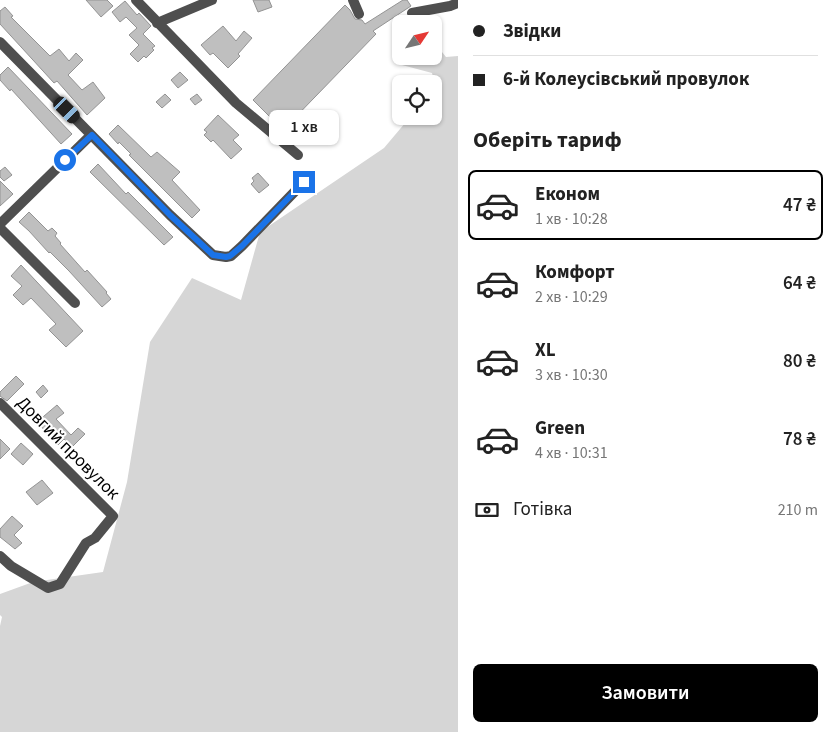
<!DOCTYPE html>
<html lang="uk">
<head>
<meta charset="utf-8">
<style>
	:root { --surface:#fff; --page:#f6f6f6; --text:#222; --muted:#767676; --line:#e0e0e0; --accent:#000 }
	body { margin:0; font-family:"Source Sans 3",sans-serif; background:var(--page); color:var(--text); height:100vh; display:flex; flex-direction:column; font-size:19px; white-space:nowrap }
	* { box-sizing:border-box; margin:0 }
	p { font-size:16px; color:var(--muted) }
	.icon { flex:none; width:28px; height:28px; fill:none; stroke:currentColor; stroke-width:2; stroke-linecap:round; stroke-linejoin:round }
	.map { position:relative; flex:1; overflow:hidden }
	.sheet { display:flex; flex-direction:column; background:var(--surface); width:375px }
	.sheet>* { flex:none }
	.top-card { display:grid; align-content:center; height:110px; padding:0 15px; background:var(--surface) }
	.needle { width:32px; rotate:55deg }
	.tools { position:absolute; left:392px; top:15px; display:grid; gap:10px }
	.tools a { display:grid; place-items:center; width:50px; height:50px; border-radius:8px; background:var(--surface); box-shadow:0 1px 4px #0004; font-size:25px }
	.end { position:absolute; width:22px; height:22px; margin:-11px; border:6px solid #1a73e8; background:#fff; box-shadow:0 0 0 2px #fff }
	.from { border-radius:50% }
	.bubble { position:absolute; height:35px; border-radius:8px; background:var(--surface); box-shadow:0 1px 4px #0004; font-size:16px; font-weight:600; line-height:35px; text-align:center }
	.car { position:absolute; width:15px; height:30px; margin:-15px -8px; border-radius:6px; box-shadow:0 0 4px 1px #0007; background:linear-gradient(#222 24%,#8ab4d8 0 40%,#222 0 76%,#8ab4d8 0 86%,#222 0) }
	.top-card b { display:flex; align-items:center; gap:18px; height:48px; font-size:19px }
	.top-card b+b { border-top:1px solid var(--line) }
	.top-card i { width:12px; height:12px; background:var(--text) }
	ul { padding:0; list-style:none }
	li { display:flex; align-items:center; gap:15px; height:70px; margin:0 10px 8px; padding:0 5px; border:2px solid transparent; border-radius:8px }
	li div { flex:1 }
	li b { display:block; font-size:19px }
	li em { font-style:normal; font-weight:600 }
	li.current { border-color:var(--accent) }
	li>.icon { width:45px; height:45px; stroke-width:1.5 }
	h2 { padding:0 15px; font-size:22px; line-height:60px }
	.pay { display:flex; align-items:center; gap:12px; height:55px; padding:0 15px; font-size:19px }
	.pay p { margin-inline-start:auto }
	.cta { display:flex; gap:10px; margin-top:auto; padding:10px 15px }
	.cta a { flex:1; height:58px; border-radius:8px; background:var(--accent); color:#fff; font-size:20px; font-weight:600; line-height:58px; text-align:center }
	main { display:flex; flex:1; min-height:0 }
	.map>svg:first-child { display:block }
</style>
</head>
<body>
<main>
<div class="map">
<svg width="458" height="732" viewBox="0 0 458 732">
	<rect width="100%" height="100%" fill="#fff"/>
	<path fill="#d6d6d6" d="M434,42L446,57L458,56V732H0V626L2,617L0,615V594L33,582L103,572L127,482L150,342L192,278L241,300L260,232L384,148L411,116H434V90L436,88L432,73L402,65L410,56H434Z"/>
	<path fill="#bfbfbf" stroke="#939393" d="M86,0H107L113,6L101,17Z
		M253,0H269L272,7L258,12Z
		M403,0H407L411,6L373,31L376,34L283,130L253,100L345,5L350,10L355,19L362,20L365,24Z
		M125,1L137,15L139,13L151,26L143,34L155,46L152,48L154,50L146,58L144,56L138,62L130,54L139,45L129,35L137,28L126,17L120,22L112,12Z
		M5,7L13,16L11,17L50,56L59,49L69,61L76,53L83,60L68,75L82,90L93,82L105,98L87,115L57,81L54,83L0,24V11Z
		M223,26L236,41L244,31L252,38L238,54L240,56L228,68L213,53L210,55L201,45Z
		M8,67L72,134L61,144L11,89L10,91L0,80V75Z
		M180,72L188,80L178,88L171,80Z
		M165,94L171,100L162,108L156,102Z
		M197,94L202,100L195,105L190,99Z
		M218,115L239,135L233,140L242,149L231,159L213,140L211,142L204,135L207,132L204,130Z
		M118,125L151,157L157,152L180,172L172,180L200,210L192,218L129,155L131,154L119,142L118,144L109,134Z
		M98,164L126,194L128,192L173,237L164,245L90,172Z
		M5,167L12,175L4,181L0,177V171Z
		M258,173L269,185L259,193L251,184L254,181L252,178Z
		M0,181L13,194L0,206Z
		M29,212L48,231L52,228L57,233L55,236L61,243L60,244L85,272L87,270L107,292L106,293L111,299L102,307L69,271L50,252L49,253L29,231L19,222Z
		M21,265L83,331L66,347L49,330L56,324L31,298L23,305L13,295L22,286L11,276Z
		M16,376L24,384L7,401L0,396V392Z
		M43,385L48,391L41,398L36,392Z
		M57,405L64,413L56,419L71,435L78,428L85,434L72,447L64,439L58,445L37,422Z
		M0,439L10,449L0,459Z
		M21,443L33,454L23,465L11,454Z
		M42,480L53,493L37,505L26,492Z
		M12,516L23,526L14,535L22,543L15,549L0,537V529Z"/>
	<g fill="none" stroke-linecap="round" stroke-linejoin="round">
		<path stroke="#4f4f4f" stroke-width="10" d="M136,0L236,103L298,155
			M353,0L359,14
			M412,13L450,6L458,3
			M157,23L212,0
			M0,42L170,215L213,255L226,257L231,256L242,246L304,182
			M0,224L91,135
			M0,228L75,303
			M0,403L113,516L95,538L86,543L60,584L48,588L11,566L0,556"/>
	</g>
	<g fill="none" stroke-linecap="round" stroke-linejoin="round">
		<path stroke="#1a73e8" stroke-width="6" d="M65,160L92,135L170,215L213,255L226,257L230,256L242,246L304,182"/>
	</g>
	<g text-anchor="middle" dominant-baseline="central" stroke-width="4" stroke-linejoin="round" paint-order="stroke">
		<g font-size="18" fill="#000" stroke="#fff">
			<text transform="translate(68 448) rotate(45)">Довгий провулок</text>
		</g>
	</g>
</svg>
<div class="tools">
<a><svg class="needle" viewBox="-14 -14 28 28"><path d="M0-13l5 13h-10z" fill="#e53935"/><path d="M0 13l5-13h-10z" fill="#767676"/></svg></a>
<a><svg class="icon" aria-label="locate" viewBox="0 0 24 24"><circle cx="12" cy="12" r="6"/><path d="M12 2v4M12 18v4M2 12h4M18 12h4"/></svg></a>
</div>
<i class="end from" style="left:65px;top:160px"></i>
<i class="end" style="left:304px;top:182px"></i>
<div class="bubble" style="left:269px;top:110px;width:70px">1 хв</div>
<i class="car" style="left:67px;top:110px;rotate:135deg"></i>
</div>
<section class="sheet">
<div class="top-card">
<b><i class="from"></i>Звідки</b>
<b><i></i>6-й Колеусівський провулок</b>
</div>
<h2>Оберіть тариф</h2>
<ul>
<li class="current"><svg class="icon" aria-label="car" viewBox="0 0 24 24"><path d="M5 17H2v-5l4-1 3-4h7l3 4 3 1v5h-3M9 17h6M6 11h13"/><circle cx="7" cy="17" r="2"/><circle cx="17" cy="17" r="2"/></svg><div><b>Економ</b><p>1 хв · 10:28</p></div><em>47 ₴</em></li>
<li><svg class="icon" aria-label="car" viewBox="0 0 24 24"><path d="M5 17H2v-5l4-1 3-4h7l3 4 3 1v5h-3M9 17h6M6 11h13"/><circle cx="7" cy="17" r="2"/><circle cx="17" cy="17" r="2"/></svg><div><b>Комфорт</b><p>2 хв · 10:29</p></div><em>64 ₴</em></li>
<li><svg class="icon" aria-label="car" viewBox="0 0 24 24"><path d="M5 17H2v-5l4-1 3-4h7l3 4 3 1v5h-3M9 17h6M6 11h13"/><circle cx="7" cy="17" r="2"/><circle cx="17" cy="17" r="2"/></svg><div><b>XL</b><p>3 хв · 10:30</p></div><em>80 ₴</em></li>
<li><svg class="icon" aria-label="car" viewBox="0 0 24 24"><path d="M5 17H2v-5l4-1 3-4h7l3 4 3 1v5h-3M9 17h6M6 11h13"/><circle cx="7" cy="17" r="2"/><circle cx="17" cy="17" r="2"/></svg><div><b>Green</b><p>4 хв · 10:31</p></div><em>78 ₴</em></li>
</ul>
<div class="pay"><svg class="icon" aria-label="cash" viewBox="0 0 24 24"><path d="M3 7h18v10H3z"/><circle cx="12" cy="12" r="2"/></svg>Готівка<p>210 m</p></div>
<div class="cta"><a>Замовити</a></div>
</section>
</main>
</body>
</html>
